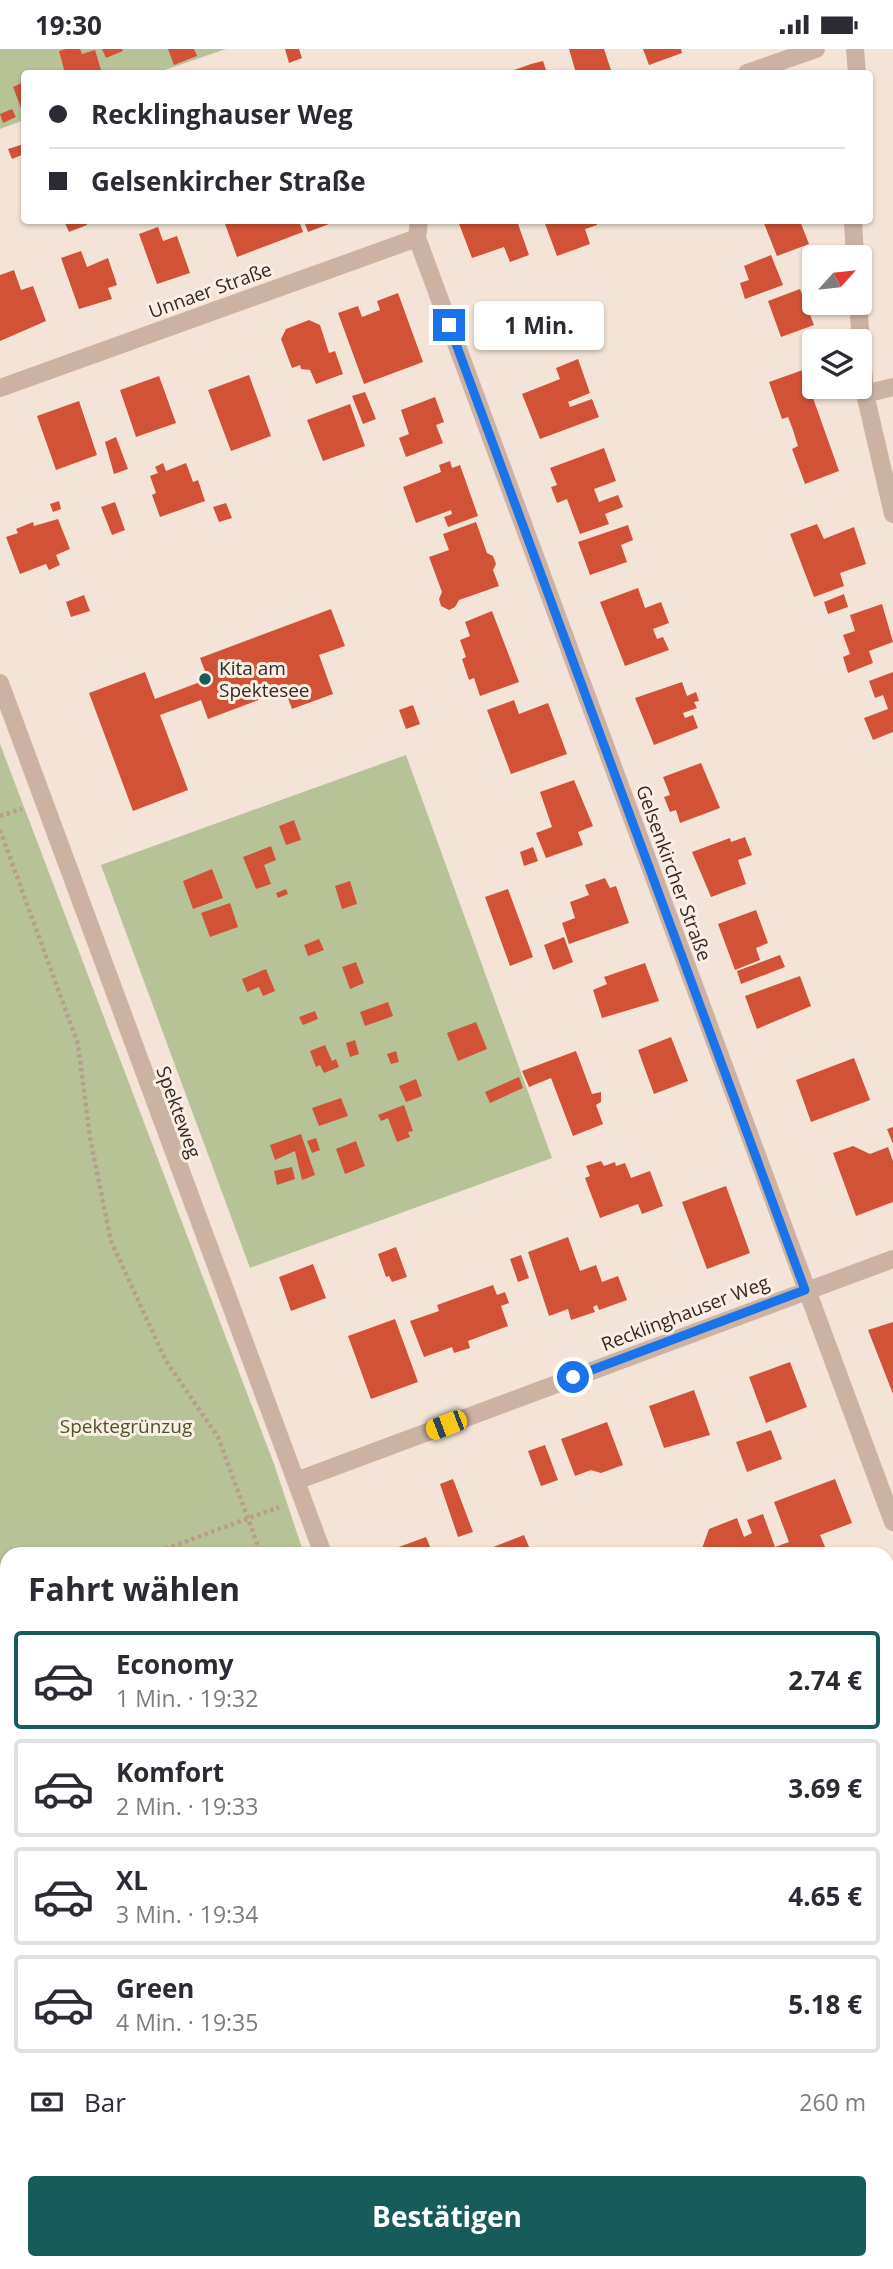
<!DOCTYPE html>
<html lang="de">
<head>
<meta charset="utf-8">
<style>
	:root { --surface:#fff; --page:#f2f2f3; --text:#2b2b33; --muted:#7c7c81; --line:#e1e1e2; --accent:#175b5b }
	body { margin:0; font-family:"Open Sans",sans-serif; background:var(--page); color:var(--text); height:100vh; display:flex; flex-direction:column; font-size:26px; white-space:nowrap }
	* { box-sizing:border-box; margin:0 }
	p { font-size:23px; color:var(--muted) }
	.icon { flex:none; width:38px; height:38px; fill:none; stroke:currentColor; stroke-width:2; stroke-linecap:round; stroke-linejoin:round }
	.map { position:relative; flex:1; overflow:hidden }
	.side { position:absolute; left:0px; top:1498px; width:894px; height:723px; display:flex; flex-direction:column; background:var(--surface); border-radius:21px 21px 0 0; box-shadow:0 2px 5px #0004 }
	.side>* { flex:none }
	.guide { position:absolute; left:21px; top:21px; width:852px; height:154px; border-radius:7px; box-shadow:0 2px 5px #0004; display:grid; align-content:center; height:154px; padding:0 28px; background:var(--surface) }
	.needle { width:46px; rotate:63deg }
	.buttons { position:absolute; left:802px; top:196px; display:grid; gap:14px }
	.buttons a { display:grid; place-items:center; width:70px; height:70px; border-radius:7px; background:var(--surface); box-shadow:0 2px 5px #0004; font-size:35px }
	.end { position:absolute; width:32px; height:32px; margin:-16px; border:9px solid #1a73e8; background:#fff; box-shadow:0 0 0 4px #fff }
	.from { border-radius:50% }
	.bubble { position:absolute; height:49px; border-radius:7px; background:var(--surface); box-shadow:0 2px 5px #0004; font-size:23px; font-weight:700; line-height:49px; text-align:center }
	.car { position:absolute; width:21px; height:42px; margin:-21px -10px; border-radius:9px; box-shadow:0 0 5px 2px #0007; background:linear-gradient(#f5c518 24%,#345 0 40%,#f5c518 0 76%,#345 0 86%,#f5c518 0) }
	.guide b { display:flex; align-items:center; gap:24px; height:66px; font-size:26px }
	.guide b+b { border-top:2px solid var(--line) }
	.guide i { width:18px; height:18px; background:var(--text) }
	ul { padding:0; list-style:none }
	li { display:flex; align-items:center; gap:21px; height:98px; margin:0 14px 10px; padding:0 14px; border:4px solid var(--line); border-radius:7px }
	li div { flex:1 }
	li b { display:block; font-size:26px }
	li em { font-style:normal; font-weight:700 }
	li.active { border-color:var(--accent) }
	li>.icon { width:63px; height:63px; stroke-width:1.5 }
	h2 { padding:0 28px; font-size:32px; line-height:84px }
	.pay { display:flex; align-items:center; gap:18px; height:77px; padding:0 28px; font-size:26px }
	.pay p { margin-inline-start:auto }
	.primary-button { display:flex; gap:14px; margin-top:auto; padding:14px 28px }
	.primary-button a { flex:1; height:80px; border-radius:7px; background:var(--accent); color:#fff; font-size:28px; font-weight:700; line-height:80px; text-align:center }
	.status { display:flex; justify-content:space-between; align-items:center; height:49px; padding:0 35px; background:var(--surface); direction:ltr }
	.status svg { height:19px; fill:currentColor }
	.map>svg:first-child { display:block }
</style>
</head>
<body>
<div class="status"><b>19:30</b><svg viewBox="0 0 49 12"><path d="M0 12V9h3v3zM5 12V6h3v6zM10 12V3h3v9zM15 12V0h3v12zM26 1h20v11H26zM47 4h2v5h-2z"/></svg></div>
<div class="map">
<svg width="893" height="2220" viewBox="0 0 893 2220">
	<rect width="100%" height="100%" fill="#f3e4d7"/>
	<path fill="#b7c396" d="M0,0H226L156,24H24V71L0,80Z
		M0,695L274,1415L304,1505H7V2214H565L568,2220H0Z
		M406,706L552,1109L250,1219L101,816Z"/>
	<path fill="#d15237" d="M66,0H80L82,5L95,1L102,24H65L59,2Z
		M102,0H122L123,2L106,9Z
		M168,0H194L197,7L174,16Z
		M285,0H299L302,9L289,14Z
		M569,0H604L612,24H576Z
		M643,0H681L682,4L649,16Z
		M543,12L547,24H506L531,15Z
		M24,33V67L13,38Z
		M12,60L16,68L3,74L0,65Z
		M24,95V105L12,110L8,100Z
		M64,172H86L87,176L69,183Z
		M224,172H299L303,183L237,208Z
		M304,172H337L308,183Z
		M458,172H517L529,206L510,213L504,198L472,209Z
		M544,172H596L597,176L585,180L590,195L557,207Z
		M763,172H800L809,195L777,207Z
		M158,178L163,192L177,187L190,224L157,235L139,185Z
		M81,202L87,218L108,209L117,236L108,239L112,250L79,260L61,209Z
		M771,206L783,236L745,250L740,234L749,231L744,217Z
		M14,221L21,241L33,237L46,272L0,292V226Z
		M800,240L814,276L781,288L768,252Z
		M398,244L423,313L364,335L338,264L358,257L362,268L380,261L377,252Z
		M309,271L320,276L329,304L335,302L343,325L316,335L310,321L301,320L300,316L292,319L281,290L286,280Z
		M578,310L590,344L568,353L570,358L592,350L599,368L540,390L522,345L560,330L556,319Z
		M803,321L839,422L805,435L792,400L798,397L793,381L788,368L782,370L769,333Z
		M249,326L271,387L231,402L208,341Z
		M159,327L176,374L136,388L120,341Z
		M365,343L376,370L363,375L352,347Z
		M435,348L444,373L436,376L443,394L406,408L399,389L409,385L401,361Z
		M79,352L97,406L56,421L37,367Z
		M350,355L365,397L323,412L307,371Z
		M116,388L128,420L114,425L105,393Z
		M604,399L616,432L594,440L599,453L618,446L623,458L605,465L609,475L580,485L567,450L557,454L551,438L557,436L550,419Z
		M450,412L452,419L460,416L478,467L448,478L444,468L452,465L451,461L416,474L403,438L441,423L439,416Z
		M163,414L166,422L186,414L193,433L198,431L205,452L160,468L152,446L156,444L150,427L158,424L155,418Z
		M59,452L61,460L53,463L50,455Z
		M115,453L125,481L112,486L101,458Z
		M226,454L232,469L219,473L213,458Z
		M58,470L70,500L56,506L60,516L49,521L46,515L20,525L6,488L18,484L16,480L33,473L34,477Z
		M476,473L487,504L493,507L496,515L493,521L499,537L459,551L455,558L449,561L441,557L439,550L442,543L429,508L449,501L443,485Z
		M817,475L824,490L854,478L866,515L840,524L844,537L814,548L790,485Z
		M628,476L633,491L621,496L627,513L590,526L578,493Z
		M638,539L645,559L661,553L669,574L653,580L657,590L663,588L669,601L625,617L600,553Z
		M844,545L848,558L828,565L824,553Z
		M84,546L90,562L71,568L66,553Z
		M882,555L893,593L869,602L873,614L848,624L843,608L850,605L843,586L855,582L850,566Z
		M331,560L345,597L319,606L333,645L292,660L285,641L208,670L201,651L160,666L188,741L133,762L89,644L145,623L155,650L208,630L200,609Z
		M492,562L519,633L480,647L474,629L469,631L462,610L466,608L460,591L470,587L465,573Z
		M893,623V683L873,691L864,669L888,660L883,646L875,649L869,632Z
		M682,633L687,647L696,643L699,652L694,653L697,659L683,664L685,669L693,666L698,679L654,696L635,649Z
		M514,651L519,665L548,654L567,705L511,725L487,661Z
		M413,656L420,675L406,680L399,661Z
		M701,714L720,759L680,774L676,761L670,763L664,748L670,746L663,728Z
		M574,731L593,777L578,783L583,796L546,809L536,784L552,778L540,743Z
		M294,771L301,791L286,796L279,777Z
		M745,788L752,806L738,811L746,835L711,848L692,803L730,789L731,793Z
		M271,797L276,811L264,816L271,835L256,840L243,808Z
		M533,798L538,812L524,817L520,803Z
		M212,820L223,849L193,860L183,832Z
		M605,829L610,839L616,837L629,874L569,895L562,874L575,869L570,853L589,846L585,836Z
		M350,832L357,855L342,860L335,837Z
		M286,840L288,845L278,849L276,844Z
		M508,840L533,908L510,917L485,848Z
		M230,854L238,878L210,888L201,864Z
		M756,861L768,894L756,899L760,911L735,921L718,875Z
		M564,888L573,913L553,921L544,896Z
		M319,890L324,901L308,907L304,896Z
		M780,906L785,918L741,935L737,922Z
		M356,913L364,934L350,940L342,918Z
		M645,914L659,952L602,969L593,941L607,935L604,928Z
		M266,920L275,942L263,947L259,938L247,943L242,930Z
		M800,927L811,957L757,980L745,947Z
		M388,953L393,967L365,977L360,963Z
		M315,962L318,970L303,976L299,968Z
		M476,973L487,1000L458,1012L447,984Z
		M671,988L688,1032L654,1045L638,1001Z
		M355,991L359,1005L350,1008L346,994Z
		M325,996L332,1012L336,1010L339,1018L324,1024L320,1016L316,1018L310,1002Z
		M396,1002L399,1013L391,1015L387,1005Z
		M576,1002L592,1045L601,1043V1053L596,1056L603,1075L573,1087L551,1029L529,1038L522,1022Z
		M854,1009L870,1051L811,1073L796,1031Z
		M519,1028L523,1039L490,1054L485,1043Z
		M416,1030L422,1047L406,1053L399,1037Z
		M341,1049L348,1067L319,1077L312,1059Z
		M404,1056L413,1082L408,1083L410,1088L397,1093L388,1069L381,1072L378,1066Z
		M893,1078V1095L887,1080Z
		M301,1085L315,1126L302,1131L295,1102L275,1111L270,1096Z
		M316,1089L320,1101L312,1104L307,1092Z
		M356,1092L365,1117L345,1125L336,1100Z
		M853,1097L870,1105L888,1098L893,1112V1153L856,1167L833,1104Z
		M601,1112L604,1117L615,1113L616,1117L625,1114L631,1129L650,1122L663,1157L642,1165L638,1155L600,1169L585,1129L590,1127L586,1117Z
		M292,1118L295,1130L277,1136L274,1122Z
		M726,1137L750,1204L707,1220L682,1153Z
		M568,1188L580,1222L596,1216L602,1233L618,1227L627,1251L599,1261L597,1256L593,1258L595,1263L571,1271L568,1260L549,1267L528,1203Z
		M396,1198L407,1228L392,1233L389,1227L386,1228L378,1205Z
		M521,1206L529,1229L518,1233L510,1210Z
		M313,1215L326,1249L291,1262L279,1228Z
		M493,1236L497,1246L505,1243L509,1254L501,1257L508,1277L468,1292L470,1299L454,1304L452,1298L424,1308L410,1272L439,1262L437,1256Z
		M395,1270L418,1333L371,1350L348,1287Z
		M893,1273V1345L868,1281Z
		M790,1313L807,1358L766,1374L749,1328Z
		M694,1341L710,1386L664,1399L649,1357Z
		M607,1373L623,1416L601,1424L591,1421L575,1427L561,1390Z
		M771,1381L782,1410L747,1423L736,1393Z
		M545,1396L558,1431L541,1437L528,1402Z
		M453,1430L473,1483L458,1488L440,1435Z
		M835,1430L852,1474L820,1486L826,1500L813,1505H777L776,1502L768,1505H700L709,1480L737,1469L744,1488L752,1484L747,1471L763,1465L775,1498L789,1493L774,1453Z
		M524,1486L532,1505H475Z
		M426,1488L433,1505H399L396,1499Z
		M887,1588L893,1603V1614L887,1616Z
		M893,1706V1745L887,1747V1709Z
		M892,1935L893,1998L887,2000V1937Z
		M643,2214H672L673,2217L645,2220Z"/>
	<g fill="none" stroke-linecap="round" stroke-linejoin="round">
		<path stroke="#b89c8c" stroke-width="4.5" stroke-dasharray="3.5 3.5" stroke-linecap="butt" d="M0,767L22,760
			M0,781L78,995L90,1089L111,1192L166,1312L218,1388L261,1505
			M152,1505L279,1458
			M0,1557L7,1555
			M0,2090L7,2122
			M21,2214V2220
			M532,2214L535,2220"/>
		<path stroke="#ccb2a2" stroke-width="18" d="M855,0L857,24
			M747,24L816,0
			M853,172L855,208
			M417,189L893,1473
			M858,254L865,345L893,465
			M0,339L417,189L419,172
			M865,345L893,338
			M0,634L323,1505
			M296,1432L893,1210
			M584,2214L587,2220"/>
	</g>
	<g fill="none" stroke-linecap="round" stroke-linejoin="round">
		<path stroke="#1a73e8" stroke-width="9" d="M449,276L805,1241L573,1328"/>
	</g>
	<circle fill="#175b5b" stroke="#fbeee3" stroke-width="2.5" cx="205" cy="630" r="7"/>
	<g text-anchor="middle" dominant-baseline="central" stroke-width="6" stroke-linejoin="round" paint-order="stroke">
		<g font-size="19" fill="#362925" stroke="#fbeee3">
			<text transform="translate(210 241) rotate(-20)">Unnaer Straße</text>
			<text transform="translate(674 824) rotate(70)">Gelsenkircher Straße</text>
			<text transform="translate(179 1063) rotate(70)">Spekteweg</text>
			<text transform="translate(685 1264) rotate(-21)">Recklinghauser Weg</text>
		</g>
		<g font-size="19" fill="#362925" stroke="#fbeee3" text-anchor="start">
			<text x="219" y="619">Kita am<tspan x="219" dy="22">Spektesee</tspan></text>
		</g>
		<g font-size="19" fill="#485627" stroke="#fbeee3">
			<text x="126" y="1377">Spektegrünzug</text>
		</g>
	</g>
</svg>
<div class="buttons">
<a><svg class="needle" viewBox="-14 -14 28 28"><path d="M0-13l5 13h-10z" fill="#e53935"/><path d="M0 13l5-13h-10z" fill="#7c7c81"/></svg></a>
<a><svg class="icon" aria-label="layers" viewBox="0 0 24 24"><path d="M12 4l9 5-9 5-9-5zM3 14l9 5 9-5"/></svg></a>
</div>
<i class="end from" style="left:573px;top:1328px"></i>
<i class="end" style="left:449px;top:276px"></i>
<div class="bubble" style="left:474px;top:252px;width:130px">1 Min.</div>
<i class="car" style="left:446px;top:1376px;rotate:249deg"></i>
<div class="guide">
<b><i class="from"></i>Recklinghauser Weg</b>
<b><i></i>Gelsenkircher Straße</b>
</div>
<section class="side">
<h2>Fahrt wählen</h2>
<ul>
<li class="active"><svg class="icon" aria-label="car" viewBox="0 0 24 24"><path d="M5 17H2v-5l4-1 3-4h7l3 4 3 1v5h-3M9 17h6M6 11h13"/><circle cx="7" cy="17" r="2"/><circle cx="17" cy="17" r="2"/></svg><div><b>Economy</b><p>1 Min. · 19:32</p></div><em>2.74 €</em></li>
<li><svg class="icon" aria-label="car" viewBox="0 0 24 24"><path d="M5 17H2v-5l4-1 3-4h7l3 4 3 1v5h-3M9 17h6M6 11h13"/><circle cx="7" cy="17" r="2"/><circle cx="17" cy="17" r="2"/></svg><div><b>Komfort</b><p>2 Min. · 19:33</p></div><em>3.69 €</em></li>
<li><svg class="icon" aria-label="car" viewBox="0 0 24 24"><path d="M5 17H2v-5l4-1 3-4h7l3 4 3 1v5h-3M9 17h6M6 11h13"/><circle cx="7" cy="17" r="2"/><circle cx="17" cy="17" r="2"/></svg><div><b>XL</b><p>3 Min. · 19:34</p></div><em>4.65 €</em></li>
<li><svg class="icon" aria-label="car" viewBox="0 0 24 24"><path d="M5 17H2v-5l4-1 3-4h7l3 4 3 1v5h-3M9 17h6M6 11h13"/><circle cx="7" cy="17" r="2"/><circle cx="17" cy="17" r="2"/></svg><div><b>Green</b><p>4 Min. · 19:35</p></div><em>5.18 €</em></li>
</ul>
<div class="pay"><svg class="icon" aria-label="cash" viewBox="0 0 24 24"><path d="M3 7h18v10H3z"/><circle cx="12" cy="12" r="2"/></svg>Bar<p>260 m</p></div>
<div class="primary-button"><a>Bestätigen</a></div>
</section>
</div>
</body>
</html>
